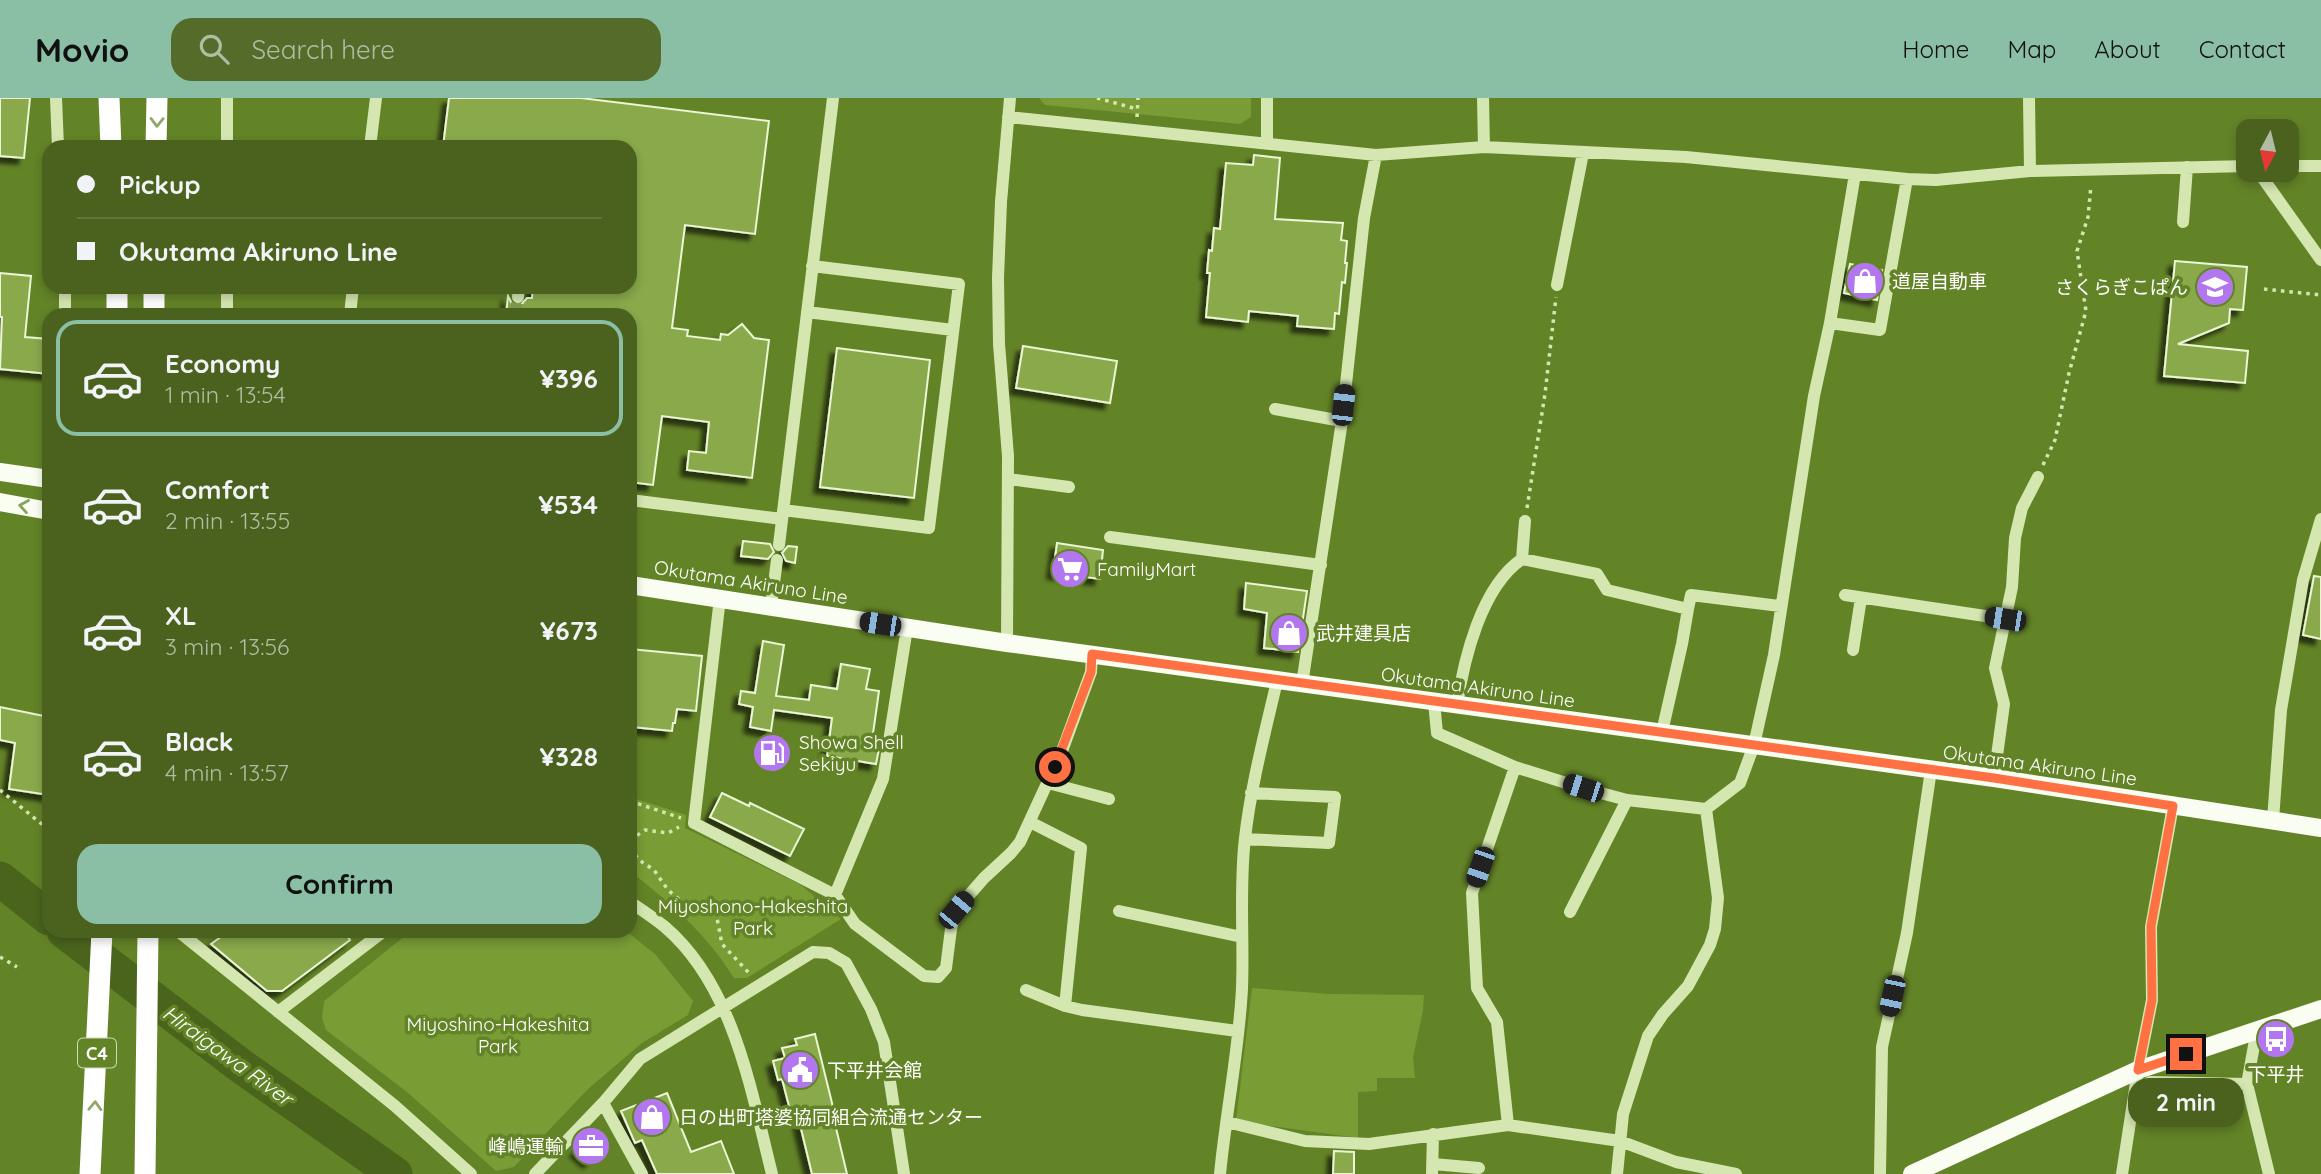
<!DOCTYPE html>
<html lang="en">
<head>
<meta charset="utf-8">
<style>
	:root { --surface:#4a621d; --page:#546b2a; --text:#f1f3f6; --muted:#b2bca4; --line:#61763b; --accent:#8abfa5 }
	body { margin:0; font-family:Quicksand,"Noto Sans JP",sans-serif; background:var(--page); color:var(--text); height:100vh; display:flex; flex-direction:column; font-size:26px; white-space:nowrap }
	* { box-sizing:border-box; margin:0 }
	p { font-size:23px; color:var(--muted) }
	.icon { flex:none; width:38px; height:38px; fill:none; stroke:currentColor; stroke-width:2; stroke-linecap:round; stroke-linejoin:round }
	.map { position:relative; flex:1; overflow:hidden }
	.drawer { position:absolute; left:42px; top:210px; width:595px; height:630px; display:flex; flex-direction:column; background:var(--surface); border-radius:21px; box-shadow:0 4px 10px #0003 }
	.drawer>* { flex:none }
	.banner { position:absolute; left:42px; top:42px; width:595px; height:154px; border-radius:21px; box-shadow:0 4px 10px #0003; display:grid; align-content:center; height:154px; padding:0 35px; background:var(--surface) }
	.needle { width:46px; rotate:187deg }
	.buttons { position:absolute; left:2236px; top:21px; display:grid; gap:14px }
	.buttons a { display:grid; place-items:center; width:63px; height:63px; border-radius:14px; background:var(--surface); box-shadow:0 4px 10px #0003; font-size:35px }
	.end { position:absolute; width:32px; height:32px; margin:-16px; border:9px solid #ff7043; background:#111; box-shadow:0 0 0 4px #111 }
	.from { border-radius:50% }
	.bubble { position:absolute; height:49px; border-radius:21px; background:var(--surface); box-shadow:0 4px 10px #0003; font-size:23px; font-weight:700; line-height:49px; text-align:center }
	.car { position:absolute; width:21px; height:42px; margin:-21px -10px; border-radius:9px; box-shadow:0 0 5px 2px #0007; background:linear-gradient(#222 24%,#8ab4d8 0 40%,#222 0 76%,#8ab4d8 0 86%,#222 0) }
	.banner b { display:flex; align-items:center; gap:24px; height:66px; font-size:26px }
	.banner b+b { border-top:2px solid var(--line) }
	.banner i { width:18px; height:18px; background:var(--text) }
	ul { padding:12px 0 0; list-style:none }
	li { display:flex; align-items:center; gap:21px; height:116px; margin:0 14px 10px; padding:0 21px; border:4px solid transparent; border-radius:21px }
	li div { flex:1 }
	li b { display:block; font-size:26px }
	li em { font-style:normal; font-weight:700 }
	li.current { border-color:var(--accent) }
	li>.icon { width:63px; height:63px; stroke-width:1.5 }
	.cta { display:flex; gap:14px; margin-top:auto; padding:14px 35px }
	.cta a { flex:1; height:80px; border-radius:21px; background:var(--accent); color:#111; font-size:28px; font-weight:700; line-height:80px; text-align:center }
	header { display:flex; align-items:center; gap:42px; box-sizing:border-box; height:98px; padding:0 35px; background:var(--accent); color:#111 }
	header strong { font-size:33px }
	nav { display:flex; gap:38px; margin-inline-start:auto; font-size:24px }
	.search { width:490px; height:63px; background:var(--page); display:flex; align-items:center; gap:18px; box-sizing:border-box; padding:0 24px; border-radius:21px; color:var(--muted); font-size:26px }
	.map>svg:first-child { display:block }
</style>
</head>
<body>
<header>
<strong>Movio</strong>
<div class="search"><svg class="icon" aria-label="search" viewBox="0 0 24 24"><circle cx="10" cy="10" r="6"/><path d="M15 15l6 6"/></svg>Search here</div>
<nav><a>Home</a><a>Map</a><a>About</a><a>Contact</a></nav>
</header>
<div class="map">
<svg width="2321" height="1076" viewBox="0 0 2321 1076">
	<defs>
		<filter id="shadow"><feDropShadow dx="-6" dy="6" stdDeviation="2" flood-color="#0009"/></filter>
	</defs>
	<rect width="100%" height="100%" fill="#638327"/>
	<path fill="#799c35" d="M1039,0H1251V19L1240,26L1045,7Z
		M630,699L686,717L685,730L801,787L841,821L747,880H734C707,836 670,805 630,773Z
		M411,833H626L655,856L693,903L688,917L642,945L588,991L514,1069L496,1073L407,994L326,932L322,920L324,903Z
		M1252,890L1330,896L1424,897L1423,913L1413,959L1415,980H1377V993L1358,994V1040L1236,1023Z"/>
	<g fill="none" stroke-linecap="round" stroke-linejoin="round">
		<path stroke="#4a641c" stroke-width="35" d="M0,781L49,820
			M64,833L241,968L395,1076"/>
	</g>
	<path fill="#89a94c" stroke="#eaf6d4" stroke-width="2" filter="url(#shadow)" d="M0,0H30L24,60L0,58Z
		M449,0H581L769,23L755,136L685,127L672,230L688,232L687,238L720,242L721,236L728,237L742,226L754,240L769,242L752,380L687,372L689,353L706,355L709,324L662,318L653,387L630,384V217H506L508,198L512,206L521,207L527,200H532L533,189H630V49H443Z
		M1254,57L1280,60L1275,121L1343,125L1341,142L1347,143L1345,165H1347L1345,185L1342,184L1339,216L1335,215L1334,231L1297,228L1298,218L1249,213L1248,224L1206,219L1210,175H1207L1209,152L1212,153L1214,130L1220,131L1226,65L1253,67Z
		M2175,163L2247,169L2243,212L2230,211L2229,225L2178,246L2248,253L2245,285L2164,278Z
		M1850,166L1882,172L1877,202L1844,195Z
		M0,175L31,178L25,239L49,241V276L0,271L2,219H0Z
		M1023,248L1117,263L1110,305L1016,290Z
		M837,250L930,262L914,400L820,389Z
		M743,443L770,446L774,454L768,461L741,458Z
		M1057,445L1103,452L1100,481L1053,475Z
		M788,448L797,449L795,465L786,463L782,455Z
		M2314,478L2321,479V541L2303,537Z
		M1246,485L1307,493L1298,554L1264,550L1267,515L1244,511Z
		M763,543L784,547L776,598L809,602L811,587L837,591L841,566L870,571L866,591L879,593L871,650L879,651L876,666L827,658L832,620L774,612L771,633L750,629L753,609L739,606L741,593L755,595Z
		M630,551L702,558L696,613L677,611L675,625H673L672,633L632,629L633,623H630Z
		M0,609L49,619V697L9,691L15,645L0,642Z
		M722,695L749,708L750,705L804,731L790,758L710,719Z
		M229,833H344L350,842L282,893H267L211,846Z
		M815,936L833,1009H831L847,1076H812L796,1010L790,1012L782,981L778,982L773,963L785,960L782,950L797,947L795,941Z
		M667,995L691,1054L721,1043L734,1076H657L642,1042L635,1045L621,1013Z
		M594,1033L607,1044L589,1064L576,1053Z
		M1334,1053L1354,1054V1076H1333Z"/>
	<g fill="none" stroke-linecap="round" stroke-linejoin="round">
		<path stroke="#829c52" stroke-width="12" stroke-dasharray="12 6" stroke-linecap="butt" d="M515,217L518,199"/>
		<path stroke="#d5e7b1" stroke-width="3.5" stroke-dasharray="3.5 5" stroke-linecap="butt" d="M1097,0L1137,11
			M1137,19L1138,0
			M2264,191L2321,197
			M2043,367L2055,342L2069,275L2086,213L2077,153L2088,119L2091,87
			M1527,410L1545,296L1556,199
			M0,692L49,732
			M630,703L681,720
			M630,742L645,732L668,735L679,729
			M630,750L639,762L654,772L668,792L686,807L716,815L722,846L749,875
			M0,859L17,869"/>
		<path stroke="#d5e7b1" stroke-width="12" d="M56,0L58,49
			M1483,0L1484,49
			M2029,0L2030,73
			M1008,19L1376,57L1484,49L1686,59L1907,81L1936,82L2030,73L2249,68
			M1267,45V0
			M227,49V0
			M370,49L376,0
			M2287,68H2321
			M2257,72L2321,162
			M2183,124L2187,69
			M1557,187L1583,55
			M65,189V217
			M227,189V217
			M518,199L519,189
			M807,214L953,232
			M350,217L353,189
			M1830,225L1880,232L1907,81
			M1275,311L1342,323
			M1009,381L1069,389
			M630,402L782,421
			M783,412L929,430L959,186L812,168
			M1110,439L1321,467
			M779,447L833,0
			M1522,461L1525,423
			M1845,497L2005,521
			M720,500L694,725L835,797L855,826L924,878L938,879L946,870L951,831L956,812L984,780L1011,755L1020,744L1062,653L1091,574L1092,556
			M771,508L777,462
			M1007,545L1008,358L999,246L998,180L1001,104L1010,0
			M1853,552L1861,500
			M1302,586L1342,323L1364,120L1376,57
			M1434,604L1437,635L1515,669L1582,690L1627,702L1706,711
			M1457,607C1464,561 1481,489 1522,461L1597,476L1607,492L1688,511L1691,497L1780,508
			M1662,634L1682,546L1688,511
			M1994,680L2004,606L1995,570L2012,489L2015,440L2022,410L2038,379
			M1048,685L1109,701
			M2273,722L2281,612L2303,482L2321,421
			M1030,724L1081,750L1065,908
			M1245,741L1329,745L1335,699L1251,695
			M835,797L883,681L907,530
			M630,804C642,812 654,820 665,829C734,888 751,993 772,1076
			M1119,813L1242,839
			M1570,814L1627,702
			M178,833L395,1008L471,1076
			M1026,892L1065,908L1082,912L1237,933
			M278,914L384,833
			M2257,931L2247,986L2269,1076
			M2150,984L2247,986
			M603,1005L642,1076
			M1227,1024L1305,1043L1369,1046L1508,1027L1620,1043L1676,1064L1736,1076
			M1508,1027L1497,924L1477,890L1472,795L1515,669
			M1433,1066L1479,1070
			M535,1076L603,1005L640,961L813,854L829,855L846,865L871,911L884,944L904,1076
			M1220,1076C1226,1014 1239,952 1242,890C1244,840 1239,790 1245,740C1251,687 1265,635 1277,583
			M1432,1076L1433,1036
			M1617,1076L1623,1016L1648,938L1663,916L1688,888L1710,847L1715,831L1718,800L1706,711L1740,685L1754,647L1774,557L1814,298L1830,225L1855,76
			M1880,1076L1882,949L1907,835L1931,672
			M2122,1076L2138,972L2152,902L2151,829L2173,708"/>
		<path stroke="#f9fdf2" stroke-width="18" d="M0,374L49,381
			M0,404L49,413
			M630,487L1007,545L1994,680L2321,730
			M1912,1076L2138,972L2321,911"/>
		<path stroke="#fff" stroke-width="21" d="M109,0L111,49
			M156,49L157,0
			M117,217V189
			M154,217V189
			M90,1076L102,833
			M145,1076L148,833"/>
	</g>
	<defs><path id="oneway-chevron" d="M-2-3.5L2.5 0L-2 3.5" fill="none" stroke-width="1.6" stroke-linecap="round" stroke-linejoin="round" transform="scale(1.75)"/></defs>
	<g stroke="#92a868">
		<use href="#oneway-chevron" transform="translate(157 24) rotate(91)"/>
		<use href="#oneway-chevron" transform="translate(95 1008) rotate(-88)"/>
	</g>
	<use stroke="#88a25a" href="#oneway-chevron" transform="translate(24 408) rotate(-170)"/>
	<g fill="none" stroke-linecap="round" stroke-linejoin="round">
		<path stroke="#ff7043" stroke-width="9" d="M1055,669L1091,574L1092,556L1994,680L2173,708L2151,828L2152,902L2138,972L2186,956"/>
	</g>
	<defs>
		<symbol id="shop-disc" viewBox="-11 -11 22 22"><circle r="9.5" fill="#b277ef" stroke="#638327"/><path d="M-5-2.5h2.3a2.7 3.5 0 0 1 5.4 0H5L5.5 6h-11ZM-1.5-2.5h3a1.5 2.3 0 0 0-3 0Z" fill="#fff"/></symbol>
		<symbol id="school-disc" viewBox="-11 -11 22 22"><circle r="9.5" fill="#b277ef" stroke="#638327"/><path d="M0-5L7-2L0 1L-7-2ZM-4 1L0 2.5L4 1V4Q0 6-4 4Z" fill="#fff"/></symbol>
		<symbol id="supermarket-disc" viewBox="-11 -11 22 22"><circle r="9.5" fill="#b277ef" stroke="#638327"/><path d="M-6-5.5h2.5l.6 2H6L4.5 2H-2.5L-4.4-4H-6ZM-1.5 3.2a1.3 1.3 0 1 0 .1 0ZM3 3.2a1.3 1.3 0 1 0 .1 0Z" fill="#fff"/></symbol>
		<symbol id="fuel-disc" viewBox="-11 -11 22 22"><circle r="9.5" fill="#b277ef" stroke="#638327"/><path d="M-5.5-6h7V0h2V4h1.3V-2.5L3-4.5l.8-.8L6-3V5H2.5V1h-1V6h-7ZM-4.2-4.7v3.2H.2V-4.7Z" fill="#fff"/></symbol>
		<symbol id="bus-disc" viewBox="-11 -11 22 22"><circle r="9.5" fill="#b277ef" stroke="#638327"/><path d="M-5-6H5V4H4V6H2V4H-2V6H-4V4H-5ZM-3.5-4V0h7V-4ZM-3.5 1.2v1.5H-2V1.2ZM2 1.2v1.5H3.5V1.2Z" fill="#fff"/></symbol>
		<symbol id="civic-disc" viewBox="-11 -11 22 22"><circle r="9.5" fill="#b277ef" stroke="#638327"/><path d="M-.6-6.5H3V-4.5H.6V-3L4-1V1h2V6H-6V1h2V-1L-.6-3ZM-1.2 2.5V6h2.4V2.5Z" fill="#fff"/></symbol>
		<symbol id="office-disc" viewBox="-11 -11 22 22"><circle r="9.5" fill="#b277ef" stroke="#638327"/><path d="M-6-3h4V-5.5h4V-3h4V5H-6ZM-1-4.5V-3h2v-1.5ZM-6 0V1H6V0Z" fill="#fff"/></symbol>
	</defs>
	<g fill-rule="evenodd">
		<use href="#shop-disc" x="1843" y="161" width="44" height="44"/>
		<use href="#school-disc" x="2193" y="167" width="44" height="44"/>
		<use href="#supermarket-disc" x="1048" y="449" width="44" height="44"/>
		<use href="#shop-disc" x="1267" y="513" width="44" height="44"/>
		<use href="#fuel-disc" x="750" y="633" width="44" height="44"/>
		<use href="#bus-disc" x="2254" y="919" width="44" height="44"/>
		<use href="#civic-disc" x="778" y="950" width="44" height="44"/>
		<use href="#shop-disc" x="630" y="997" width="44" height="44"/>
		<use href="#office-disc" x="569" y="1026" width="44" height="44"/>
	</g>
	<g text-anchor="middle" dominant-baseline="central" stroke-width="7" stroke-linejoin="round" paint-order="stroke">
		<rect fill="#638327" stroke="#d0dabe" stroke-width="2" x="78" y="940.5" width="38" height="29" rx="5"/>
		<g font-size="18" font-weight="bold" fill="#fff">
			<text x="97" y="955">C4</text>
		</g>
		<g font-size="19" fill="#fff" stroke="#638327" text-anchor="start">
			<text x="1892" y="183">道屋自動車</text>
			<text x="2188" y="189" text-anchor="end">さくらぎこぱん</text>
			<text x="1097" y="471">FamilyMart</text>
			<text x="1316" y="535">武井建具店</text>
			<text x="799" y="644">Showa Shell<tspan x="799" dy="22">Sekiyu</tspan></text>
			<text x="827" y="972">下平井会館</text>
			<text x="2276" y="976" text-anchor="middle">下平井</text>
			<text x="679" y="1019">日の出町塔婆協同組合流通センター</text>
			<text x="564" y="1048" text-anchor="end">峰嶋運輸</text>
		</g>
		<g font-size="19" fill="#fff" stroke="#638327">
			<text transform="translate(751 484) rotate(9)">Okutama Akiruno Line</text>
			<text transform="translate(1478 589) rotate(8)">Okutama Akiruno Line</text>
			<text transform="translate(2040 667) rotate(8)">Okutama Akiruno Line</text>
		</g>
		<g font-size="19" fill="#fff" stroke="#638327">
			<text x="753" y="808">Miyoshono-Hakeshita<tspan x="753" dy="22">Park</tspan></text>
			<text x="498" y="926">Miyoshino-Hakeshita<tspan x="498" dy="22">Park</tspan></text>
		</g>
		<g font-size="21" font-style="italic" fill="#fff" stroke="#638327">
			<text transform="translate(228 957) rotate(36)">Hiraigawa River</text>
		</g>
	</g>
</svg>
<div class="buttons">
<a><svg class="needle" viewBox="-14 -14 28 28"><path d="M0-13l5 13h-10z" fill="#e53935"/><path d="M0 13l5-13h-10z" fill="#b2bca4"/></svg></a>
</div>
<i class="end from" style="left:1055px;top:669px"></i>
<i class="end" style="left:2186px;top:956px"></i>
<div class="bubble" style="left:2128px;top:980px;width:116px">2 min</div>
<i class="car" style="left:1343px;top:307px;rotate:6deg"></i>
<i class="car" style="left:2005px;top:521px;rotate:279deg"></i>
<i class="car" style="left:880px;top:526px;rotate:279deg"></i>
<i class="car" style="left:1583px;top:690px;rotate:288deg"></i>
<i class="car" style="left:1480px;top:769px;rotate:199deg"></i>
<i class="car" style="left:956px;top:812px;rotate:40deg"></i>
<i class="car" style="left:1892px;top:898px;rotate:192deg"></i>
<div class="banner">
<b><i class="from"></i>Pickup</b>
<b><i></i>Okutama Akiruno Line</b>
</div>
<section class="drawer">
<ul>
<li class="current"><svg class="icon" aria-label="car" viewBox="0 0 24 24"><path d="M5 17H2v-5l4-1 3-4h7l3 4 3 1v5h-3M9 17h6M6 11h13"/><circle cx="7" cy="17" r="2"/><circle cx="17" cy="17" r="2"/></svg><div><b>Economy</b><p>1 min · 13:54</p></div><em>¥396</em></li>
<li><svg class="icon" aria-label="car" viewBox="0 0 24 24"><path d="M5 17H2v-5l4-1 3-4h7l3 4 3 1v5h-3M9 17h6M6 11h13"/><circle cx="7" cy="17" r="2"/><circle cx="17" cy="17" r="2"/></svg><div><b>Comfort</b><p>2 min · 13:55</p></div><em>¥534</em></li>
<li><svg class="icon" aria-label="car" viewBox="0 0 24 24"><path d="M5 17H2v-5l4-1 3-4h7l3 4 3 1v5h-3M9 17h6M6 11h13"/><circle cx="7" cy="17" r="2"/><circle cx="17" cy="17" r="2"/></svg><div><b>XL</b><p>3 min · 13:56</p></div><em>¥673</em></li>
<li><svg class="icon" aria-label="car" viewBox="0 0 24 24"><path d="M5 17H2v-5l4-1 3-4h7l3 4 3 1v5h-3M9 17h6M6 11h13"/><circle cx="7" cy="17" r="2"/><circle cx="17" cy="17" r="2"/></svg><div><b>Black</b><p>4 min · 13:57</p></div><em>¥328</em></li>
</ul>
<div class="cta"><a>Confirm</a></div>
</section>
</div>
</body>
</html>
